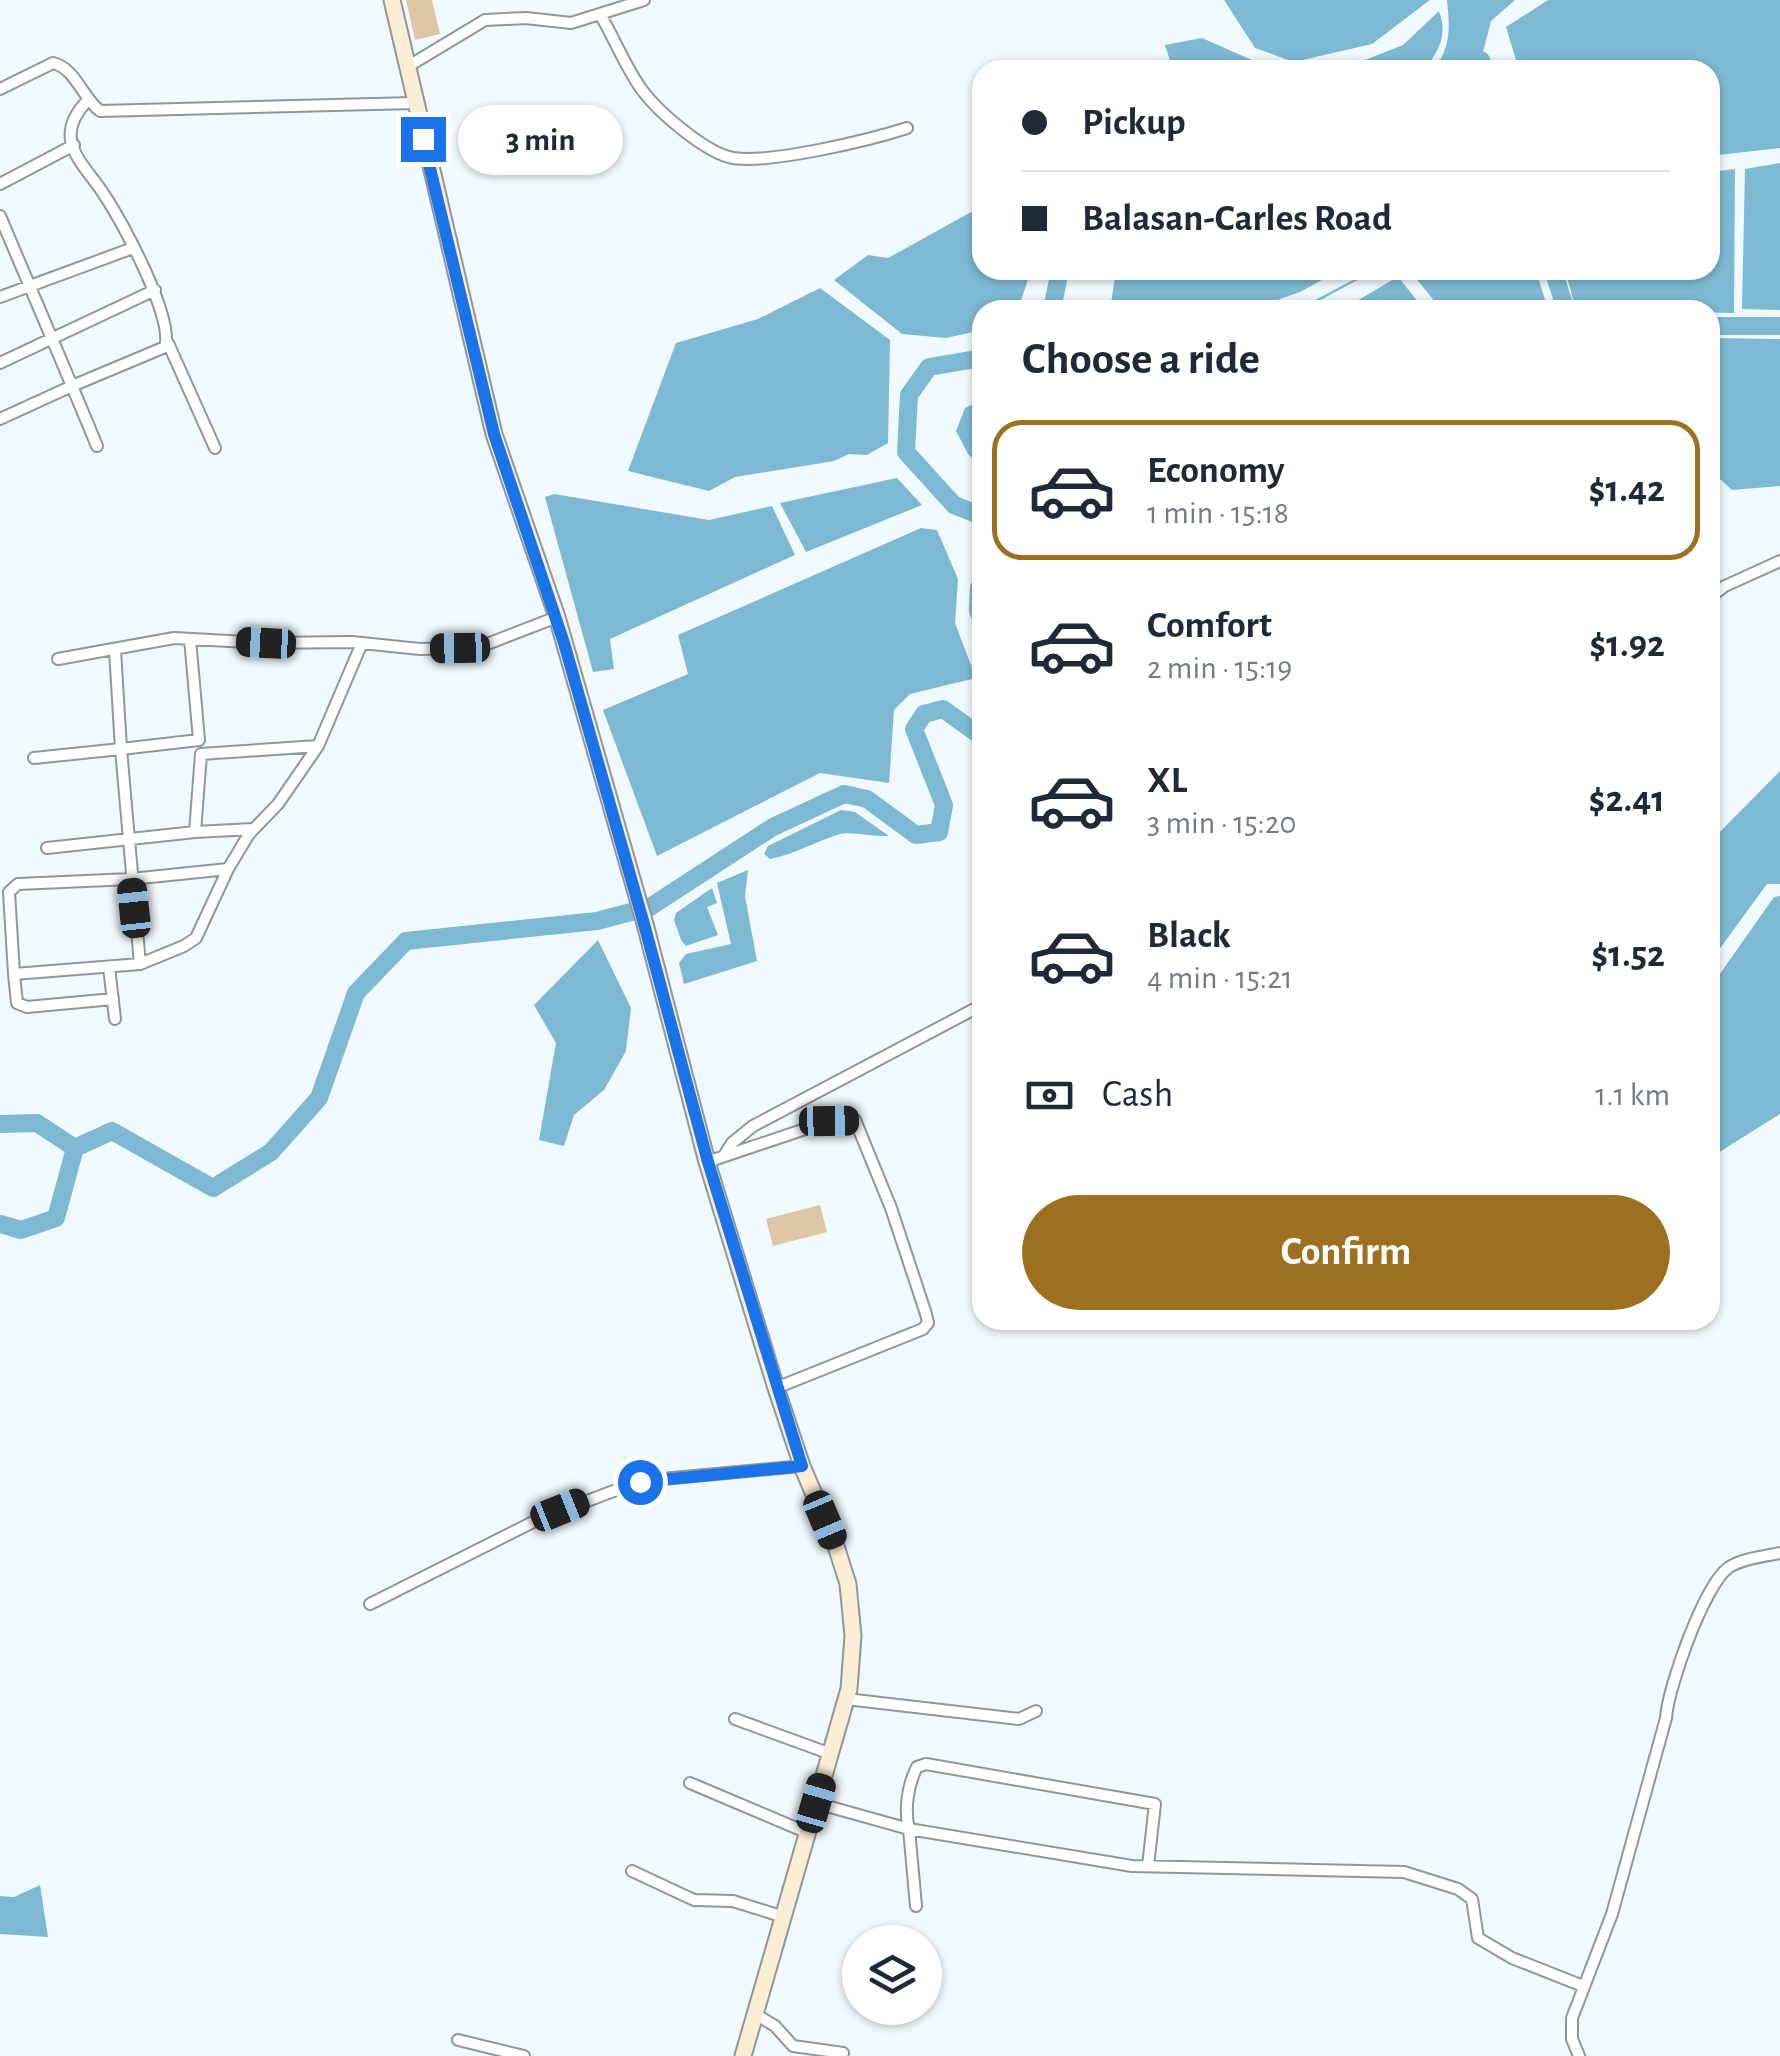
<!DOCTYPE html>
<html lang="en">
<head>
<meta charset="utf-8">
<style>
	:root { --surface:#fff; --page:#f6f6f7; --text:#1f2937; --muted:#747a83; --line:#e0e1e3; --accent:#9d7020 }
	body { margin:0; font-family:"Alegreya Sans",sans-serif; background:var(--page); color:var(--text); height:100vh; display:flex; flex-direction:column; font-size:38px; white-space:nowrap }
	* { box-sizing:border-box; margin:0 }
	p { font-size:32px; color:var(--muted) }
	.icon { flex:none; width:55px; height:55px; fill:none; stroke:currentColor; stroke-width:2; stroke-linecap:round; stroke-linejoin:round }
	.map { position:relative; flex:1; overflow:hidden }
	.side { position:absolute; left:972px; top:300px; width:748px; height:1030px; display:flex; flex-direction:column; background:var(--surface); border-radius:30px; box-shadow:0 2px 8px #0004 }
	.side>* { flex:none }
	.top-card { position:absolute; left:972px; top:60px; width:748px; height:220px; border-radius:30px; box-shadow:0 2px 8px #0004; display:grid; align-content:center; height:220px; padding:0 50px; background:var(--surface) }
	.fabs { position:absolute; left:842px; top:1925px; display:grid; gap:20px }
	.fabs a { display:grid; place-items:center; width:100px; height:100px; border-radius:50%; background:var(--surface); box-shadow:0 2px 8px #0004; font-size:50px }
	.end { position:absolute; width:45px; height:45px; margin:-22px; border:12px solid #1a73e8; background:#fff; box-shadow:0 0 0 5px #fff }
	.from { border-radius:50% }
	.bubble { position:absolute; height:70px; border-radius:35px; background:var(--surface); box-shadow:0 2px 8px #0004; font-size:32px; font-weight:700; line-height:70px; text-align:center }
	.car { position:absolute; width:30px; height:60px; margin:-30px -15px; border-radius:12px; box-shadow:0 0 8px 2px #0007; background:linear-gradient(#222 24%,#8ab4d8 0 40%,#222 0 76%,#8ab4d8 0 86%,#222 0) }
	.top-card b { display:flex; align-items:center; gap:35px; height:95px; font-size:38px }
	.top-card b+b { border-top:2px solid var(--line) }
	.top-card i { width:25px; height:25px; background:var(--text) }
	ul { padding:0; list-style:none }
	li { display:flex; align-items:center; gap:30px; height:140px; margin:0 20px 15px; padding:0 30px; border:5px solid transparent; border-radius:30px }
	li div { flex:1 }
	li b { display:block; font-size:38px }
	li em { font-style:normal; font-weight:700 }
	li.on { border-color:var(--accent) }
	li>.icon { width:90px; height:90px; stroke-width:1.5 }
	h2 { padding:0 50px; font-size:45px; line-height:120px }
	.pay { display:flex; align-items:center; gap:25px; height:110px; padding:0 50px; font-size:38px }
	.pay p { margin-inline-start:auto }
	.primary-button { display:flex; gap:20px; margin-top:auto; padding:20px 50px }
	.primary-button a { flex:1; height:115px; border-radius:60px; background:var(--accent); color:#fff; font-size:40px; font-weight:700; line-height:115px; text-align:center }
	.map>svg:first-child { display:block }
</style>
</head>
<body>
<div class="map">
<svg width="1780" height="2056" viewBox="0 0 1780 2056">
	<rect width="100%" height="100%" fill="#f0f9fd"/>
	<path fill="#ddc6a4" d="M406,0H432L440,34L415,40Z
		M820,1205L827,1232L773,1246L766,1219Z"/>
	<path fill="#7db9d2" d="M1224,0H1430L1372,44L1294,62L1255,48Z
		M1447,0H1515L1491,21L1481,60L1472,70H1434C1451,46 1450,28 1447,0Z
		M1548,0H1780V148L1710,156V70H1519L1506,27Z
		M1439,11C1448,35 1439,51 1424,70H1367L1365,60L1403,45Z
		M1202,38L1270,68L1281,70H1173L1165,45Z
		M1780,163V310L1742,309L1745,169Z
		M1735,169L1734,313L1576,310L1565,270H1710V172Z
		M982,206V270H1031L1018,310H982V330L946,338L902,334L834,280L868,255L888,258Z
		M1116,270H1340L1300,292L1249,310H1110Z
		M1409,270H1536L1548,310H1442Z
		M1398,277L1425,310H1342L1397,277Z
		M820,288L890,340L888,443L867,455L849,454L834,461L735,477L709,491L628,471L676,343L758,319Z
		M1710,338L1780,339V486L1732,490L1710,470Z
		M982,400V470L968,454L956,431L965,408Z
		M897,478L922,505L806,552L780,503Z
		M554,494L709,520L772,506L795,555L610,639L614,669L593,672L545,497Z
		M921,528L937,530L958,579L955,623L976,678L910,694L894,710L889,783L820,773L657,856L603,710L688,674L678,635Z
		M1780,771V884H1767L1710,962V842Z
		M841,810L855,812L889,836C875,837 850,831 840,834C816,841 796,854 770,859L764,854L768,846Z
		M748,870L745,896L757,961L684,984L679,963L686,954L731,944L717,883Z
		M712,888L717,903L707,907L718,935L686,946L681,940L674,920L676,913Z
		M1780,896V1114L1710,1158V988L1774,897Z
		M598,940L631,1008L626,1051L604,1090L574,1115L564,1146L539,1140L556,1043L534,1005Z
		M40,1885L48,1937L0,1934V1896L14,1897Z"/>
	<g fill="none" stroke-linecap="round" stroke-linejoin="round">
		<path stroke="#7db9d2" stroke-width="2.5" d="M1299,310L1374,270"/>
		<path stroke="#7db9d2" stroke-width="18" d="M1481,60L1485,70
			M1553,270L1566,310
			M1052,310L1060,270
			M1710,326H1780
			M982,358L929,367L909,395L906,452L954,505L982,516
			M982,586L979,588L978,611L982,620
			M0,1124L37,1123L75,1148
			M0,1224L21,1230L56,1218L75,1148L112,1131L213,1188L271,1152L319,1098L356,993L406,941L597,921L650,907L773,827L844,794L867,799L916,835L939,832L944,805L914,729L924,714L943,709L982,737"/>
		<defs>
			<path id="street" d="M601,16C615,40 626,68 642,90C659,113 706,153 733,158C770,164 870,140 907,128
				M407,67L485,20L526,18L571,23L644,0
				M0,89L53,63C75,68 82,97 100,111L414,103
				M0,184L74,145
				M0,216L72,386L165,347C174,318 123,223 105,196C84,163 50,140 87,101
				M0,297L133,248
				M168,343L215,448
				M0,363L155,290
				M0,419L72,386L97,446
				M1710,597L1725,586L1780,561
				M58,659L174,638L266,643L352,642L420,649L461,648L482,646L557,617
				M34,758L121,749L115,650
				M253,829L195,832L201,754L318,746
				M47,848L195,832
				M228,869L131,879L18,884L9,892L14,974L140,964L184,946L196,938L228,869L249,834L278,804L318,746L362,643
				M140,964L121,749L199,740L190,639
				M109,967L115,1019
				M14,974L17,1003L27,1007L113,999
				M725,1154L732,1143L753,1126L982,1005
				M707,1162L829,1121L855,1120L891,1208L926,1314L928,1323L923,1329L776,1388
				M370,1604L537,1520L640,1481L802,1466
				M846,1699L1019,1719L1036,1711
				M735,1719L831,1754
				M690,1783L808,1833
				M816,1803L909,1829L916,1906
				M1148,1866L1155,1804L926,1764L917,1767C908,1784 904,1810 909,1829L1132,1866L1404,1872L1458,1889L1472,1899L1478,1938L1512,1958L1583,1986
				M632,1871L694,1900L733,1901L784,1917
				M755,2014L775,2026L793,2046L843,2053
				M458,2040L524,2056
				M1579,2056L1572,2039V2018L1612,1914L1666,1718C1668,1687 1704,1586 1728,1568C1740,1559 1765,1556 1780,1553"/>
			<path id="secondary" d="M392,0L494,434L557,617L645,924L707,1162L776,1388L802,1466L836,1546L848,1584L853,1636L849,1689L743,2056"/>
		</defs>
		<use href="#street" stroke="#8f979b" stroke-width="14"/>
		<use href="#secondary" stroke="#8f979b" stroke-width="19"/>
		<use href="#street" stroke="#fff" stroke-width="10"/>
		<use href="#secondary" stroke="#fbecd4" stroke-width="15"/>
	</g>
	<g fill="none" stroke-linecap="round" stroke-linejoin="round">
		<path stroke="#1a73e8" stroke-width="12" d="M423,139L494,434L564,643L644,924L708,1162L802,1466L640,1482"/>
	</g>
</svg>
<div class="fabs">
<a><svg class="icon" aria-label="layers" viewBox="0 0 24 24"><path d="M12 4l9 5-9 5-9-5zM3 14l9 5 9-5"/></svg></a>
</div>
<i class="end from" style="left:640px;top:1482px"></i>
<i class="end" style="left:423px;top:139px"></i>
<div class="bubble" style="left:458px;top:105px;width:165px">3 min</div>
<i class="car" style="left:266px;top:643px;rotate:273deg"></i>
<i class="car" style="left:460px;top:648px;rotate:269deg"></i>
<i class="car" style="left:134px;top:908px;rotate:354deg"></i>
<i class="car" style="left:829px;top:1121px;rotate:89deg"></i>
<i class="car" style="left:560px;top:1510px;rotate:68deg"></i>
<i class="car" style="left:825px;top:1520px;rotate:157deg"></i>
<i class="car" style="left:816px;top:1803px;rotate:16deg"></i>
<div class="top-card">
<b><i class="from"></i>Pickup</b>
<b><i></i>Balasan-Carles Road</b>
</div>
<section class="side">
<h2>Choose a ride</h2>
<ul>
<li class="on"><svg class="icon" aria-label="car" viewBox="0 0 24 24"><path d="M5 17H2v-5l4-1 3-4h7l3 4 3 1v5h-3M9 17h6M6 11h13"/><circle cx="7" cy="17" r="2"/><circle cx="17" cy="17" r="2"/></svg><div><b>Economy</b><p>1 min · 15:18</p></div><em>$1.42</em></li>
<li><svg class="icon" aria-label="car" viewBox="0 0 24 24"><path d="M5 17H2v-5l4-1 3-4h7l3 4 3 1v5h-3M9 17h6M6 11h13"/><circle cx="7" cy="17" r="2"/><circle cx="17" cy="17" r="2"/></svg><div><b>Comfort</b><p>2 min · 15:19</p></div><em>$1.92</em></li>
<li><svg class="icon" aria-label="car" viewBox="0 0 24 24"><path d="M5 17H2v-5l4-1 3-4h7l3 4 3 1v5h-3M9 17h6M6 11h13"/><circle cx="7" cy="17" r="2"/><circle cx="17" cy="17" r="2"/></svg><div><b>XL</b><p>3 min · 15:20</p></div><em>$2.41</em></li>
<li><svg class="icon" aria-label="car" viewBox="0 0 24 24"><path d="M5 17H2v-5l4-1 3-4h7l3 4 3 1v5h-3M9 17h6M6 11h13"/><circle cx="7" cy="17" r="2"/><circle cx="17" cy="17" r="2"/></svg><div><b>Black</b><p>4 min · 15:21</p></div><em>$1.52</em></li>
</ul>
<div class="pay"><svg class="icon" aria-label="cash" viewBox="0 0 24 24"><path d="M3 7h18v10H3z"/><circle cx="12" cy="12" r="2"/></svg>Cash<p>1.1 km</p></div>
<div class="primary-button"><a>Confirm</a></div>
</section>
</div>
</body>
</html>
